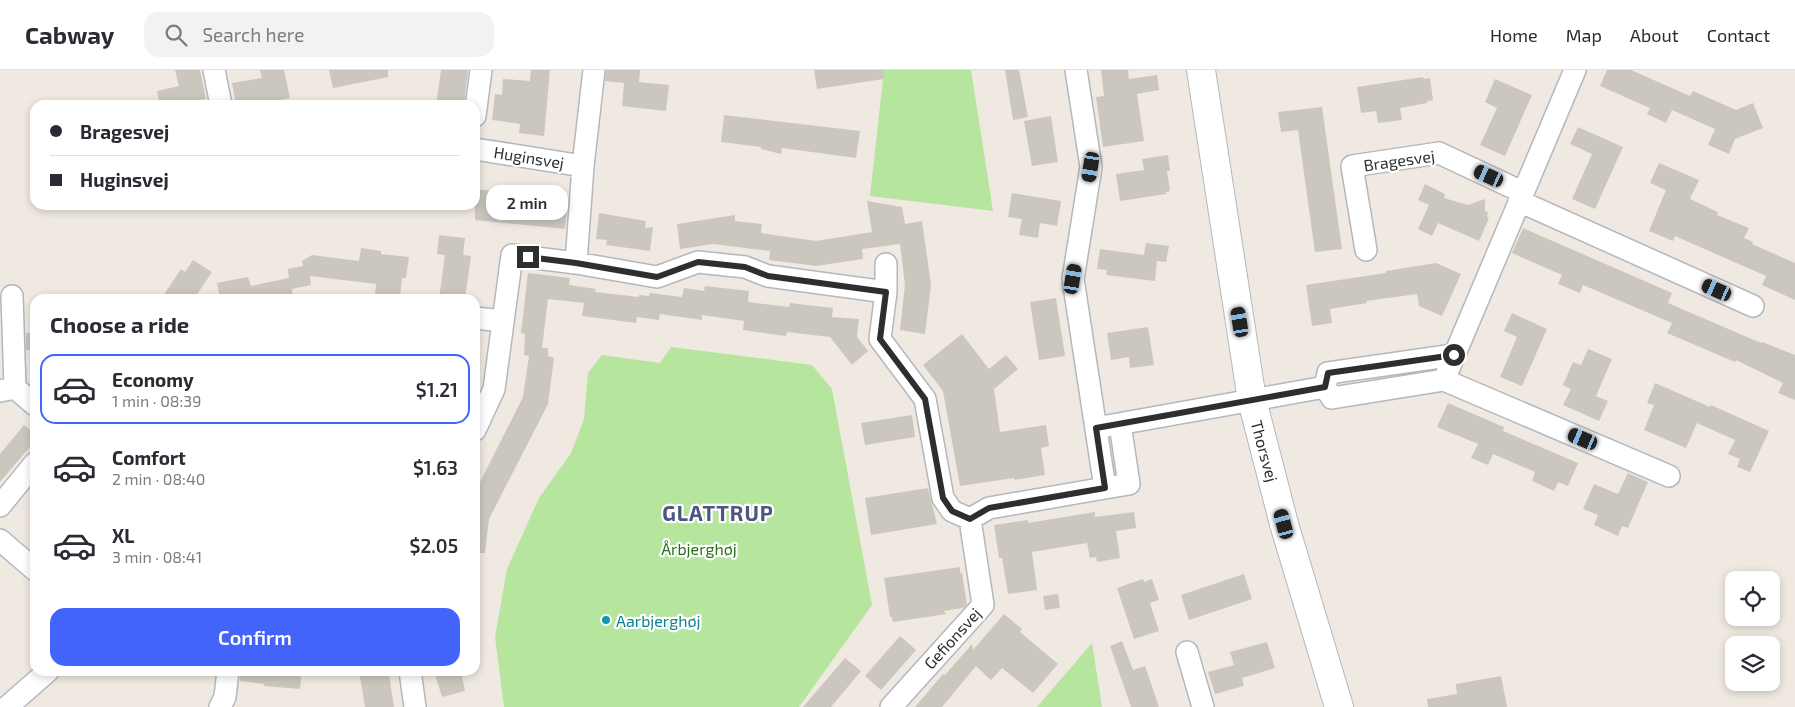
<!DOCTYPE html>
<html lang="en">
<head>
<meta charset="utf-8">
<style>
	:root { --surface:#fff; --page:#f2f2f3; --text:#2b2b33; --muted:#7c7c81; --line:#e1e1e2; --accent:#4264fb }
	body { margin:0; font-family:"Exo 2",sans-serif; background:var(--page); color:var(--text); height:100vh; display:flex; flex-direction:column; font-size:19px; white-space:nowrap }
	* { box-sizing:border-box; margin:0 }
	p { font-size:16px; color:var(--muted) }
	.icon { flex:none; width:28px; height:28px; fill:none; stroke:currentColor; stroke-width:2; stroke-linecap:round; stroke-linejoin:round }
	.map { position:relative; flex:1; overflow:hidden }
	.sheet { position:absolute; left:30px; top:224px; width:450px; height:382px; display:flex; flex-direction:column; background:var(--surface); border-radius:15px; box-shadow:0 2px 8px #0003 }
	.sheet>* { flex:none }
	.banner { position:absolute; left:30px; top:30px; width:450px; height:110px; border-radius:15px; box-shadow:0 2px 8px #0003; display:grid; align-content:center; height:110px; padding:0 20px; background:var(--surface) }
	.tools { position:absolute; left:1725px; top:501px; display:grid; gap:10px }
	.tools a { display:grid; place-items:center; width:55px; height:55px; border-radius:10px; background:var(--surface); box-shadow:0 2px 8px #0003; font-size:25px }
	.end { position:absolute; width:22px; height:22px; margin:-11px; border:6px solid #2e2e2e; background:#fff; box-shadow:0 0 0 2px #fff }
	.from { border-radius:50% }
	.bubble { position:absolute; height:35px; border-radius:15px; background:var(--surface); box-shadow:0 2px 8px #0003; font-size:16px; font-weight:600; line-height:35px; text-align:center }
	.car { position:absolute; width:15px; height:30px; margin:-15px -8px; border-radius:6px; box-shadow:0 0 4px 1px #0007; background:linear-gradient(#222 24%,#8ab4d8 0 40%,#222 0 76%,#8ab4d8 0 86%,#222 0) }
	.banner b { display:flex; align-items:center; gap:18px; height:48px; font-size:19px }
	.banner b+b { border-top:1px solid var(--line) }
	.banner i { width:12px; height:12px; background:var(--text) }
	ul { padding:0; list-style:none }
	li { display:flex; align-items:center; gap:15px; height:70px; margin:0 10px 8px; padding:0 10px; border:2px solid transparent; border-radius:15px }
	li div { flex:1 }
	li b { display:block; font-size:19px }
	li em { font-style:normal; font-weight:600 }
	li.selected { border-color:var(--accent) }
	li>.icon { width:45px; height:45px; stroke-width:1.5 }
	h2 { padding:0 20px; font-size:22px; line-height:60px }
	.cta { display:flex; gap:10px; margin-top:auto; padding:10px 20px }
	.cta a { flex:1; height:58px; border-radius:15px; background:var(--accent); color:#fff; font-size:20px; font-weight:600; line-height:58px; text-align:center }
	header { display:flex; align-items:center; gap:30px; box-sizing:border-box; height:70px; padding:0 25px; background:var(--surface); border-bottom:1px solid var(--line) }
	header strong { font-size:24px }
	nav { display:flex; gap:28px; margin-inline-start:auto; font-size:18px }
	.search { width:350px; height:45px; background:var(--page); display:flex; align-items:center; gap:12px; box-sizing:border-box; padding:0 18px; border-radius:15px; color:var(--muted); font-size:19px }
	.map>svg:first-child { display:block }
</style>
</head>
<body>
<header>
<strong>Cabway</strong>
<div class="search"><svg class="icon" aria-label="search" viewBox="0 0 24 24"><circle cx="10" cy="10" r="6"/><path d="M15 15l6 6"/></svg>Search here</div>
<nav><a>Home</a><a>Map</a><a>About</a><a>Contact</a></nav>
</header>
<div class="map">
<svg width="1795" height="637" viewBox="0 0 1795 637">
	<rect width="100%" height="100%" fill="#efe9e1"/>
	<path fill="#b6e59e" d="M884,0H971L993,141L870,126Z
		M671,277L812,295L832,319L872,535L799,637H504L495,567L507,499L539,428L571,383L584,349L588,303L602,285L660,293Z
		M1092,573L1102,637H1037Z"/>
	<path fill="#cbc7bf" d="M175,0H200L206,29L186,32L187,35H160L157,21L179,16Z
		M260,0H284L290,28L255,35H236L232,13L262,8Z
		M329,0H388V7L333,18Z
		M441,0H468L464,35H436Z
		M531,0H550L544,66L519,63L520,54L492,50L495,24L502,25L503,9L530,11Z
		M606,0H640L639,12L669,15L666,41L622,36L624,13L605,11Z
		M814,0H884V9L817,19Z
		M1005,0H1019L1028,47L1013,50Z
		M1101,0H1128L1129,9L1157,5L1159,20L1137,24L1144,71L1103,77L1096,27L1104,26Z
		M1607,0H1631L1690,26L1693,21L1736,40L1753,33L1763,58L1735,69L1729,84L1708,75L1715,59L1672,40L1666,53L1647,44L1650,38L1600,16Z
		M1423,7L1424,9L1430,8L1433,30L1427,31V33L1400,38L1402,50L1378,53L1376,41L1361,43L1357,17Z
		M1495,9L1532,25L1505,86L1480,75L1497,38L1485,32Z
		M1322,37L1342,179L1315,182L1298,60L1281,62L1278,42Z
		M724,45L860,61L856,88L782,78L781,84L761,79V77L721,72Z
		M1051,46L1058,92L1032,96L1024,51Z
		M1578,57L1623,77L1595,139L1572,129L1592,84L1570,74Z
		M1168,85L1170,101H1167L1170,121L1166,122V124L1120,131L1116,104L1144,100L1142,89Z
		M1659,93L1699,110L1690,129L1718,142L1717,145L1749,158L1744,168L1753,172L1752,174L1795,193V230L1762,215L1766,206L1675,166L1673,171L1649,161L1666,120L1650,113Z
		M1425,114L1445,124L1444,128L1468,135L1485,129V141L1488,142L1487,147L1489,148L1479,171L1438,153L1432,166L1418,159L1429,135L1418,130Z
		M475,119L518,124V129L562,134V137H567L565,159L475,150Z
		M1012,123L1061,131L1057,156L1040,153L1038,168L1019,165L1022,149L1008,147Z
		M867,131L902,137L905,154L922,151L931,215L925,264L900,260L905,215L900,174L862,179L863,189L816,196L769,190L770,181L713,174L680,179L677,154L735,145V151L762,154L761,163L816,171L872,162Z
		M599,143L646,151L645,158L653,157L650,181L606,175L607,170L596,169Z
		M1523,158L1672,223L1668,233L1761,273L1762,272L1795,285V330L1778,323L1783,313L1736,290L1735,292L1667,263L1672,253L1583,215L1580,223L1558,214L1562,205L1512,183Z
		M439,165L465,168L463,185L471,186L465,229H439L445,185L437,184Z
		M1146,173L1169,176L1166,192L1157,191L1155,211L1106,205L1107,200L1097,199L1100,179L1144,185Z
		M361,178L381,181V184L409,187L406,208H402L400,227L375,224L376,214L310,206L311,215L292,219L293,229H220L217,213L248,207L251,216L289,208L288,199L303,196L302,191L312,185L359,191Z
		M193,190L212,202L194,229H161L181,199L185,202Z
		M1436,193L1461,204L1442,246L1419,236L1417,224L1366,231L1367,233L1330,239L1332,253L1312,256L1306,215L1386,203V201Z
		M528,203L570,208L569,215L596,219L595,222L639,227V225L649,226L650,223L682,227L684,218L704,221L705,216L749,221L748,232L789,237L790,233L833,238L832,247L859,249L857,267L868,281L852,295L830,267L787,262L786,266L743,260L744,251L702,245V250L660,244L659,250L637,247L636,253L582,246L584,233L548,229L542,278H548V286L554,288L548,334L489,449L485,483H475V422L523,327L529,286L524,285L525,264L521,263Z
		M1056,228L1065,286L1039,290L1030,232Z
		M1512,243L1547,259L1522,316L1500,307L1517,267L1504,261Z
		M1148,257L1154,295L1130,298L1129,287L1111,290L1107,263Z
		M35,262V280H26V263Z
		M962,264L989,299L1006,285L1018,299L994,319L1000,362L1046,355L1049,376L1041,378L1045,405L1015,410L1014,408L960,416L943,321L923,295Z
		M1588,279L1612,289L1596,326L1608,331L1599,351L1563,335L1571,319L1563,315L1573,292L1581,295Z
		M1655,313L1710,337L1711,335L1769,361L1750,402L1737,397L1740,389L1728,384L1735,370L1697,353L1686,378L1644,360L1654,335L1647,333Z
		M1448,333L1504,357L1503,361L1578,393L1568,416L1558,412L1554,421L1532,411L1535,402L1493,384L1488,395L1471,388L1478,374L1437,357Z
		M912,345L915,367L865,375L861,353Z
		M24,355L35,364V371L0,412V384Z
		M1628,403L1648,412L1628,458L1622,456L1618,466L1594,455L1598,445L1583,439L1594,414L1618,424Z
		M928,418L937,454L871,465L865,428Z
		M1095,442V447L1134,442L1136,458L1116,461L1120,488L1097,492L1096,487L1090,488L1087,473L1032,482L1037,520L1008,524L1002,488H999L994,455L1028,450V453Z
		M960,497V503H962L967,535L963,538L943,541L947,544L893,552L892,547H890L884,508Z
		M1244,504L1252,529L1189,550L1181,525Z
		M1143,509L1144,512L1152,509L1159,530L1150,533L1159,561L1134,569L1117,518Z
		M1058,524L1060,538L1045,540L1043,526Z
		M1004,544L1022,559L1020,562L1058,594L1033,623L1002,598L991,610L976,596L942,637H915L943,604L945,605L972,574L973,580Z
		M900,566L916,580L881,620L865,606Z
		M1122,571L1133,600L1145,596L1159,637H1131L1110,576Z
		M1267,572L1275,598L1242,608L1244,615L1240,617L1215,624L1208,602L1234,595L1230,582Z
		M845,588L861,601L831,637H803Z
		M240,601H302L300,619L264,616V614L240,611Z
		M359,601H386L387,606L389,605L394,637H365Z
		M434,601H461L465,621L442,627Z
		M1501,606L1507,637H1428L1427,629L1457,624L1456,614Z"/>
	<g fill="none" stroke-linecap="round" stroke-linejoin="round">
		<defs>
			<path id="street" d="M214,0L221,35
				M475,46L481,0
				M475,79L583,96
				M1519,131L1753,236
				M1366,180L1352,96L1439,83L1522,122
				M576,193L583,96L594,0
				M886,194V222L880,269L925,329L943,428L952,441L970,449
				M12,226L15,318
				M475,248L503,251
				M1444,310L1669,406
				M1325,317L1328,303L1454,285
				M0,321L15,318L35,335
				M1096,358L1325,317L1332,328L1444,310L1575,0
				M475,360L494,319L512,185L576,193L657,207L698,192L745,197L768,206L886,222
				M1105,418L1129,414L1120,354
				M0,436L35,393
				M0,470L35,500
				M1187,582L1203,637
				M410,601L415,637
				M7,637L48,601
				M220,637L225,627L228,601
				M891,637L983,535L970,449L989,438L1105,418L1073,209L1091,97L1076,0"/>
			<path id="secondary" d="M1201,0L1252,330L1284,454L1339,637"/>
		</defs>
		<use href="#street" stroke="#b4b7c1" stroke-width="24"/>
		<use href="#secondary" stroke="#b4b7c1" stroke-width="30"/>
		<use href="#street" stroke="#fff" stroke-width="21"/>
		<use href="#secondary" stroke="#fff" stroke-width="28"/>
	</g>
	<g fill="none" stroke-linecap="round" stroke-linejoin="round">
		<path stroke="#2e2e2e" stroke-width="6" d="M528,187L576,193L657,207L698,192L745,197L768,206L886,222L880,269L925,329L943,428L952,441L970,449L989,438L1105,418L1096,358L1325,317L1328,303L1454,285"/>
	</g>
	<circle fill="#0f9aa8" stroke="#fff" stroke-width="2" cx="606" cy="550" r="5"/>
	<g text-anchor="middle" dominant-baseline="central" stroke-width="4.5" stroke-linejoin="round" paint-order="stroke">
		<g font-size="16" fill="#2e2e2e" stroke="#fff">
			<text transform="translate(529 87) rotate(9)">Huginsvej</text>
			<text transform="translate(1399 90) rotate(-8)">Bragesvej</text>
			<text transform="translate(1265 381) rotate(75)">Thorsvej</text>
			<text transform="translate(952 568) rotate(-48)">Gefionsvej</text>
		</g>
		<g font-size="16" fill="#2c6e1b" stroke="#fff">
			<text x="699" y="478">Årbjerghøj</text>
		</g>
		<g font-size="16" fill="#0d838f" stroke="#fff" text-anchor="start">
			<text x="616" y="550">Aarbjerghøj</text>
		</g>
		<g font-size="21" font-weight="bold" letter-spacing="1" fill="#4d5680" stroke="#fff">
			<text x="718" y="442">GLATTRUP</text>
		</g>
	</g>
</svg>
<div class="tools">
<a><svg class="icon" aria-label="locate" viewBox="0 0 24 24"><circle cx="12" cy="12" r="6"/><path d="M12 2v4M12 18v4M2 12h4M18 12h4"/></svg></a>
<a><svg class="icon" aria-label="layers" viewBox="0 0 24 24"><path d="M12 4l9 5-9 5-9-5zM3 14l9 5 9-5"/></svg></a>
</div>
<i class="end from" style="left:1454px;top:285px"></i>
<i class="end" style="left:528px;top:187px"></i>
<div class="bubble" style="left:486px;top:115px;width:82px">2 min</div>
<i class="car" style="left:1091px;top:97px;rotate:189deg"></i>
<i class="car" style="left:1489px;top:106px;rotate:295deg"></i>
<i class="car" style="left:1073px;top:209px;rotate:9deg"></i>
<i class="car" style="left:1717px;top:220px;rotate:294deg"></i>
<i class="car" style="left:1240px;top:252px;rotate:351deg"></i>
<i class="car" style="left:1583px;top:369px;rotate:293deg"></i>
<i class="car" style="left:1284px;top:454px;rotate:345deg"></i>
<div class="banner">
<b><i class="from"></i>Bragesvej</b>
<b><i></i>Huginsvej</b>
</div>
<section class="sheet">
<h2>Choose a ride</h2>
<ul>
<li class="selected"><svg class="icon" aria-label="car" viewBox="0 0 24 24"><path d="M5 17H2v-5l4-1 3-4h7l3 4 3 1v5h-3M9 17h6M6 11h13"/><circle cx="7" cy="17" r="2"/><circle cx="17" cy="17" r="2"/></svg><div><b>Economy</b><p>1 min · 08:39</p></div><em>$1.21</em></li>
<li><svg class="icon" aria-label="car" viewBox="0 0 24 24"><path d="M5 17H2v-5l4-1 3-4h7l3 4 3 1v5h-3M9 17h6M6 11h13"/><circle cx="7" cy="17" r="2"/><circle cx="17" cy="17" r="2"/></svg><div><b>Comfort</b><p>2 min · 08:40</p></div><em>$1.63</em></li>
<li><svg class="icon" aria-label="car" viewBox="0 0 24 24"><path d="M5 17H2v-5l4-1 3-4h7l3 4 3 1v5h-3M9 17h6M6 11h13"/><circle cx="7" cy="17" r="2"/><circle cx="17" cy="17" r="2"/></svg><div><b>XL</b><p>3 min · 08:41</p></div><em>$2.05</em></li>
</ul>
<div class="cta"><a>Confirm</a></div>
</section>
</div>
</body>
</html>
